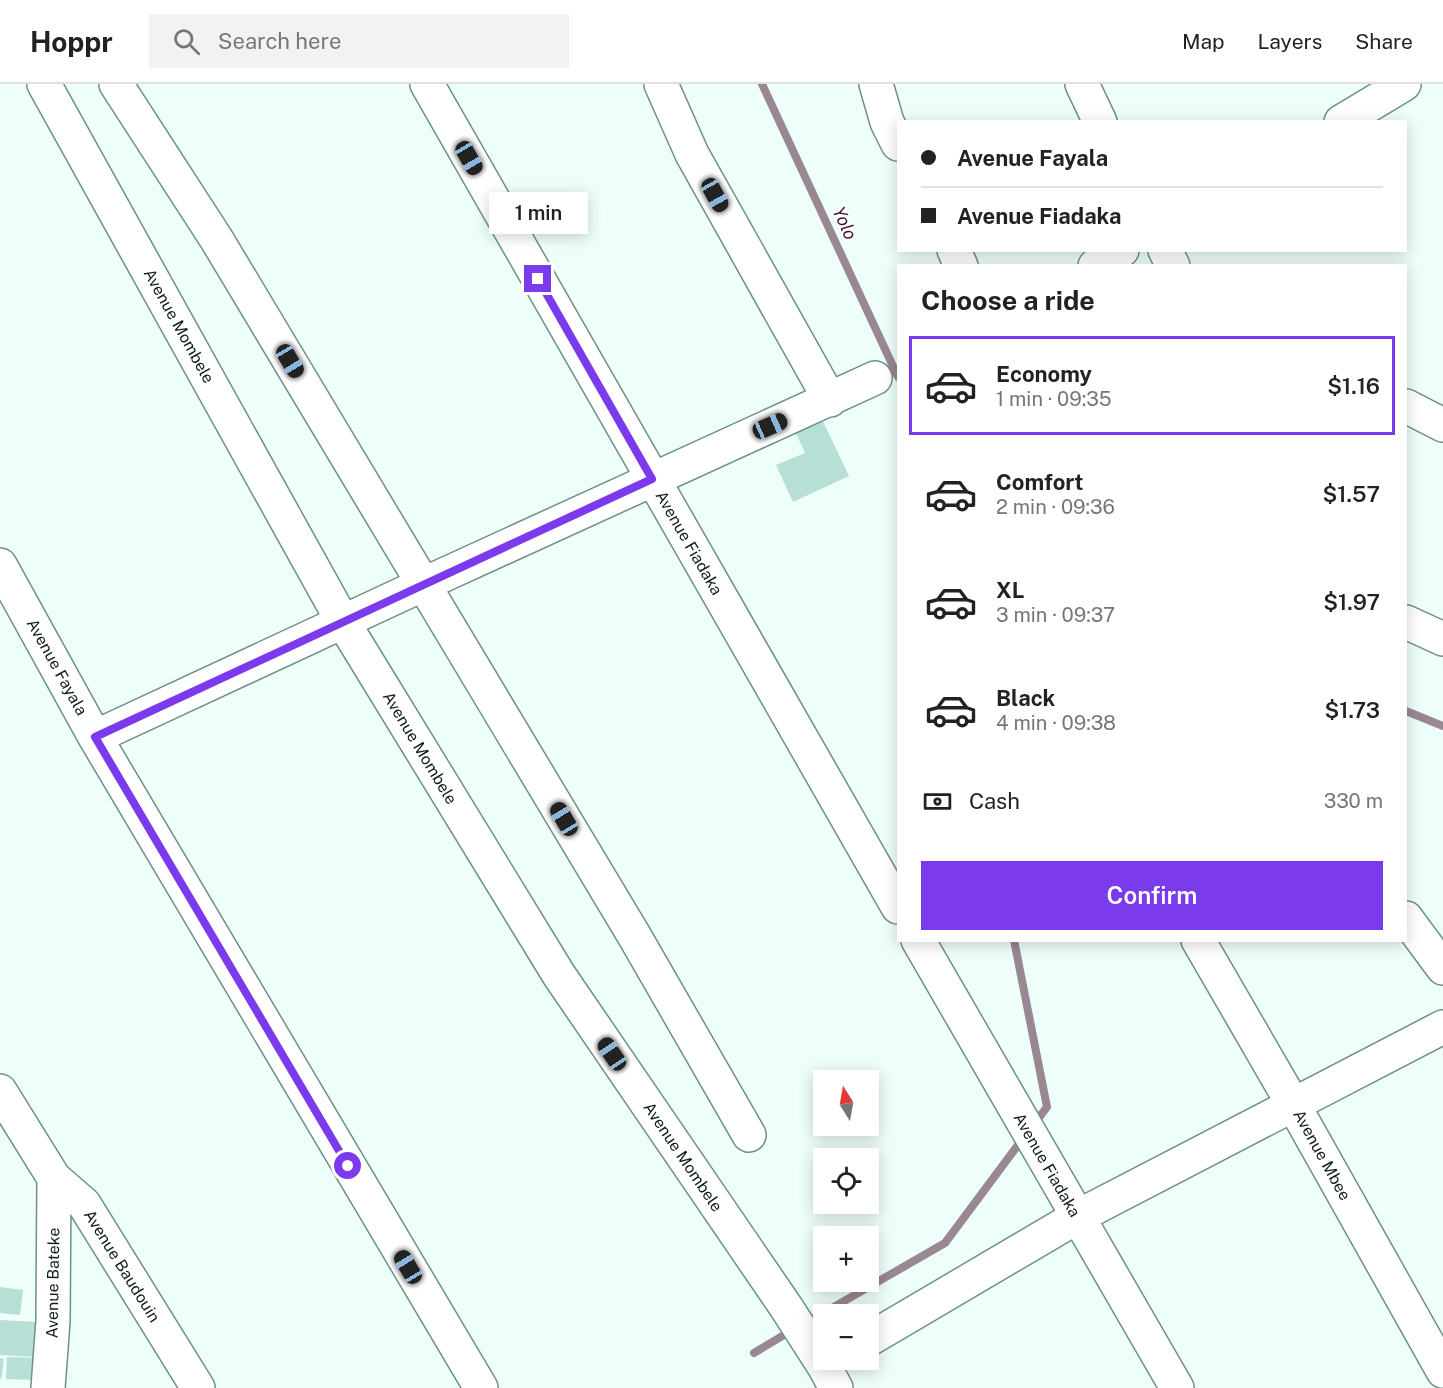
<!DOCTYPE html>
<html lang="en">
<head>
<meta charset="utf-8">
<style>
	:root { --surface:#fff; --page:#f2f2f2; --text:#222; --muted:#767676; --line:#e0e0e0; --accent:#7c3aed }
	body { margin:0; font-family:"Public Sans",sans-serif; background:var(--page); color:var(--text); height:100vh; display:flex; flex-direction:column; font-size:22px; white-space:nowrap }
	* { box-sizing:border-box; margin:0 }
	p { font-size:20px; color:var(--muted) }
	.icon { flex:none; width:33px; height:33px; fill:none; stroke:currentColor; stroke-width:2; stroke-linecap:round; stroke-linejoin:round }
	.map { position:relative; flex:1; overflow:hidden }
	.sheet { position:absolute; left:897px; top:180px; width:510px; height:678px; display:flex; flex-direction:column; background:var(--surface); border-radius:0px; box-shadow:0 3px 15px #0003 }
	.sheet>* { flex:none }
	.hud { position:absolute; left:897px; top:36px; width:510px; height:132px; border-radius:0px; box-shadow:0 3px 15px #0003; display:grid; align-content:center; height:132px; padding:0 24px; background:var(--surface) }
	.needle { width:39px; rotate:349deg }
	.buttons { position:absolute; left:813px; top:986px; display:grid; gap:12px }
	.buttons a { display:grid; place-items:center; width:66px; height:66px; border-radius:0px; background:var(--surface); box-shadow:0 3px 15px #0003; font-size:30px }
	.end { position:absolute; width:27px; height:27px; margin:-14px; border:8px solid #7c3aed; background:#fff; box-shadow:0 0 0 3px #fff }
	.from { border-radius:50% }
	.bubble { position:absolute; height:42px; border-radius:0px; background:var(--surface); box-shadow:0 3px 15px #0003; font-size:20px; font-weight:600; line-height:42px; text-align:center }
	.car { position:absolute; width:18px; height:36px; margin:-18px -9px; border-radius:8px; box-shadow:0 0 4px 2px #0007; background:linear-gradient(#222 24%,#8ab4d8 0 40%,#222 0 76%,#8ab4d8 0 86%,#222 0) }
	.hud b { display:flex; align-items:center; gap:21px; height:57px; font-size:22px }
	.hud b+b { border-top:2px solid var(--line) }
	.hud i { width:15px; height:15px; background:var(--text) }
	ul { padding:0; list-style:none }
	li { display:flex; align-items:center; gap:18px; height:99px; margin:0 12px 9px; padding:0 12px; border:3px solid transparent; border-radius:0px }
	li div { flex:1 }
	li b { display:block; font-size:22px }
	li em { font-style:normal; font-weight:600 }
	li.on { border-color:var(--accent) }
	li>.icon { width:54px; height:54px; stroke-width:1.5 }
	h2 { padding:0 24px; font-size:27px; line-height:72px }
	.pay { display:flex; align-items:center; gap:15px; height:66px; padding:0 24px; font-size:22px }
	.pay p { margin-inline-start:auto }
	.cta { display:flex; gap:12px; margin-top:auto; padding:12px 24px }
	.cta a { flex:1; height:69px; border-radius:0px; background:var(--accent); color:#fff; font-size:24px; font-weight:600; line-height:69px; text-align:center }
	header { display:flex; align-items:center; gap:36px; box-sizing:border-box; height:84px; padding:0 30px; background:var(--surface); border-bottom:2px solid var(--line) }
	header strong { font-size:28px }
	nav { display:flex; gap:33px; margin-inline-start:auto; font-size:21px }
	.search { width:420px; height:54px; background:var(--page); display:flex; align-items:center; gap:15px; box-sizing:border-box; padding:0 21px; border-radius:0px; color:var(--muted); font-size:22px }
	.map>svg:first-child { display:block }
</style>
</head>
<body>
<header>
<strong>Hoppr</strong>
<div class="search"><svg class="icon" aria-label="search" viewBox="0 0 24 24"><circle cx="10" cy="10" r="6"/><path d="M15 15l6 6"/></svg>Search here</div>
<nav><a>Map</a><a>Layers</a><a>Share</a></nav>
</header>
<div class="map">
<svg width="1443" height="1304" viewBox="0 0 1443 1304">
	<rect width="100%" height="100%" fill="#eefef9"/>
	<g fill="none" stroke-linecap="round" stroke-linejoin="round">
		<path stroke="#998793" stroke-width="8" d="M762,0L898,293
			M1406,627L1443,642
			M1014,856L1047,1023L1034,1040
			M806,1239L945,1159L1024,1053
			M754,1269L794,1245"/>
	</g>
	<path fill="#b8dfd5" d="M821,333L849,392L793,418L776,381L805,369L794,345Z
		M0,1203L23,1206L20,1231L0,1229Z
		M0,1236L36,1238L33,1273L0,1271Z
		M7,1273L40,1274L39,1296L6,1295Z
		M0,1274L4,1275L1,1296L0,1295Z"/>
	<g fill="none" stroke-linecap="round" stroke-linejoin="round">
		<defs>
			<path id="minor" d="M44,0L343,538L559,891L786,1223L824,1282L836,1304
				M116,0L217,156L635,853L749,1051
				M427,0L898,823
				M661,0L692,70L830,316
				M876,0L887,38L898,60
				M1082,0L1100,38
				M1341,38L1404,0
				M954,166L961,182
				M1165,166L1173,182
				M1095,182L1122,166
				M1406,322L1443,341
				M0,481L95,653L481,1304
				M1406,538L1443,555
				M95,653L424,500L875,294
				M1406,834L1443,884
				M918,856L1177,1304
				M1198,856L1293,1020L1443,1287
				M0,1007L54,1094L84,1120L198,1304
				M868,1256L1077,1133L1443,943
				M48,1304L53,1237L54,1094"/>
		</defs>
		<use href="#minor" stroke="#6c9188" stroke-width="36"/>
		<use href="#minor" stroke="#fff" stroke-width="33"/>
	</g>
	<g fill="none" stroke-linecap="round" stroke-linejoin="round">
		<path stroke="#7c3aed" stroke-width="8" d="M348,1082L95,653L652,395L538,195"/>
	</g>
	<g text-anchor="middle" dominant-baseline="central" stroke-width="4.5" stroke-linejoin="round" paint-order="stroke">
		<g font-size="16" fill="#0f1d1a" stroke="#fff">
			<text transform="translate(179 242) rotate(61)">Avenue Mombele</text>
			<text transform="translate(689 459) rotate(60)">Avenue Fiadaka</text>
			<text transform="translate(57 583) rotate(61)">Avenue Fayala</text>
			<text transform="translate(420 664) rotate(59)">Avenue Mombele</text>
			<text transform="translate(1322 1071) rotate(61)">Avenue Mbee</text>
			<text transform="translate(683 1073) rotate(56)">Avenue Mombele</text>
			<text transform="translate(1047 1081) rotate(60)">Avenue Fiadaka</text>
			<text transform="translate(122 1182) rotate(58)">Avenue Baudouin</text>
			<text transform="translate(53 1199) rotate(-89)">Avenue Bateke</text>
		</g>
		<g font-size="18" font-style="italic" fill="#411833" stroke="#fff">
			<text transform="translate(845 139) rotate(65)">Yolo</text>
		</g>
	</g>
</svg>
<div class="buttons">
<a><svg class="needle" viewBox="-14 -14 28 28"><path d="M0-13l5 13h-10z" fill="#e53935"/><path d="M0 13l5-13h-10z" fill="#767676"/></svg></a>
<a><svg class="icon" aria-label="locate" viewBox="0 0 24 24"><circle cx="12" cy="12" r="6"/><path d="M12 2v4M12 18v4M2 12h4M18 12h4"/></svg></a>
<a>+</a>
<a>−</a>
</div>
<i class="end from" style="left:348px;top:1082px"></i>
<i class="end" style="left:538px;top:195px"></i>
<div class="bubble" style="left:489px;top:108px;width:99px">1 min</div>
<i class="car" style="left:469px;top:74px;rotate:150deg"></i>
<i class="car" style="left:715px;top:111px;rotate:151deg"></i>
<i class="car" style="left:290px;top:277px;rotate:149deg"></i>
<i class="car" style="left:770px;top:342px;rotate:66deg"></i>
<i class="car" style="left:564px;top:735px;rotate:329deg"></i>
<i class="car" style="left:612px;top:970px;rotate:326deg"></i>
<i class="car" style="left:408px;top:1183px;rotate:329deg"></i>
<div class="hud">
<b><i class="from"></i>Avenue Fayala</b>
<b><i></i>Avenue Fiadaka</b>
</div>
<section class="sheet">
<h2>Choose a ride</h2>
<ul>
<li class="on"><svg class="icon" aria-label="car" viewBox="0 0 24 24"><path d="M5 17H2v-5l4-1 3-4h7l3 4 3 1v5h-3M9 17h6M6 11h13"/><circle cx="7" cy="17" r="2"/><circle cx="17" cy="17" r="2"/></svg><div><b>Economy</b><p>1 min · 09:35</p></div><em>$1.16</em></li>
<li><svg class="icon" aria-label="car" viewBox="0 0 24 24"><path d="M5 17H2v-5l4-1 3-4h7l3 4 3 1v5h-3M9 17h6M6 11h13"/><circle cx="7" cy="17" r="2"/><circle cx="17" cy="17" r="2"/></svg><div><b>Comfort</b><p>2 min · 09:36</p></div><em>$1.57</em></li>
<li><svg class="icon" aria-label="car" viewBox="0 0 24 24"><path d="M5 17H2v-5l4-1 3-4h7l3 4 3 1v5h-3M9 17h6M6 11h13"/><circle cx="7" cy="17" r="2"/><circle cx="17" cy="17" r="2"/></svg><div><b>XL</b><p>3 min · 09:37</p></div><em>$1.97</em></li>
<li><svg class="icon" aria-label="car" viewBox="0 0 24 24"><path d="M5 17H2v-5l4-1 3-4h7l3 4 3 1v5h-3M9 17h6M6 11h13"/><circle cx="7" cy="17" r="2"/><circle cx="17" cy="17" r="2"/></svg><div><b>Black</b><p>4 min · 09:38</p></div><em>$1.73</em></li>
</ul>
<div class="pay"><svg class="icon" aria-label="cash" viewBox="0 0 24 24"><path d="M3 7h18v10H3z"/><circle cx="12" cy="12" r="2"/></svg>Cash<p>330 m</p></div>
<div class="cta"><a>Confirm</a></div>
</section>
</div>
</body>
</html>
